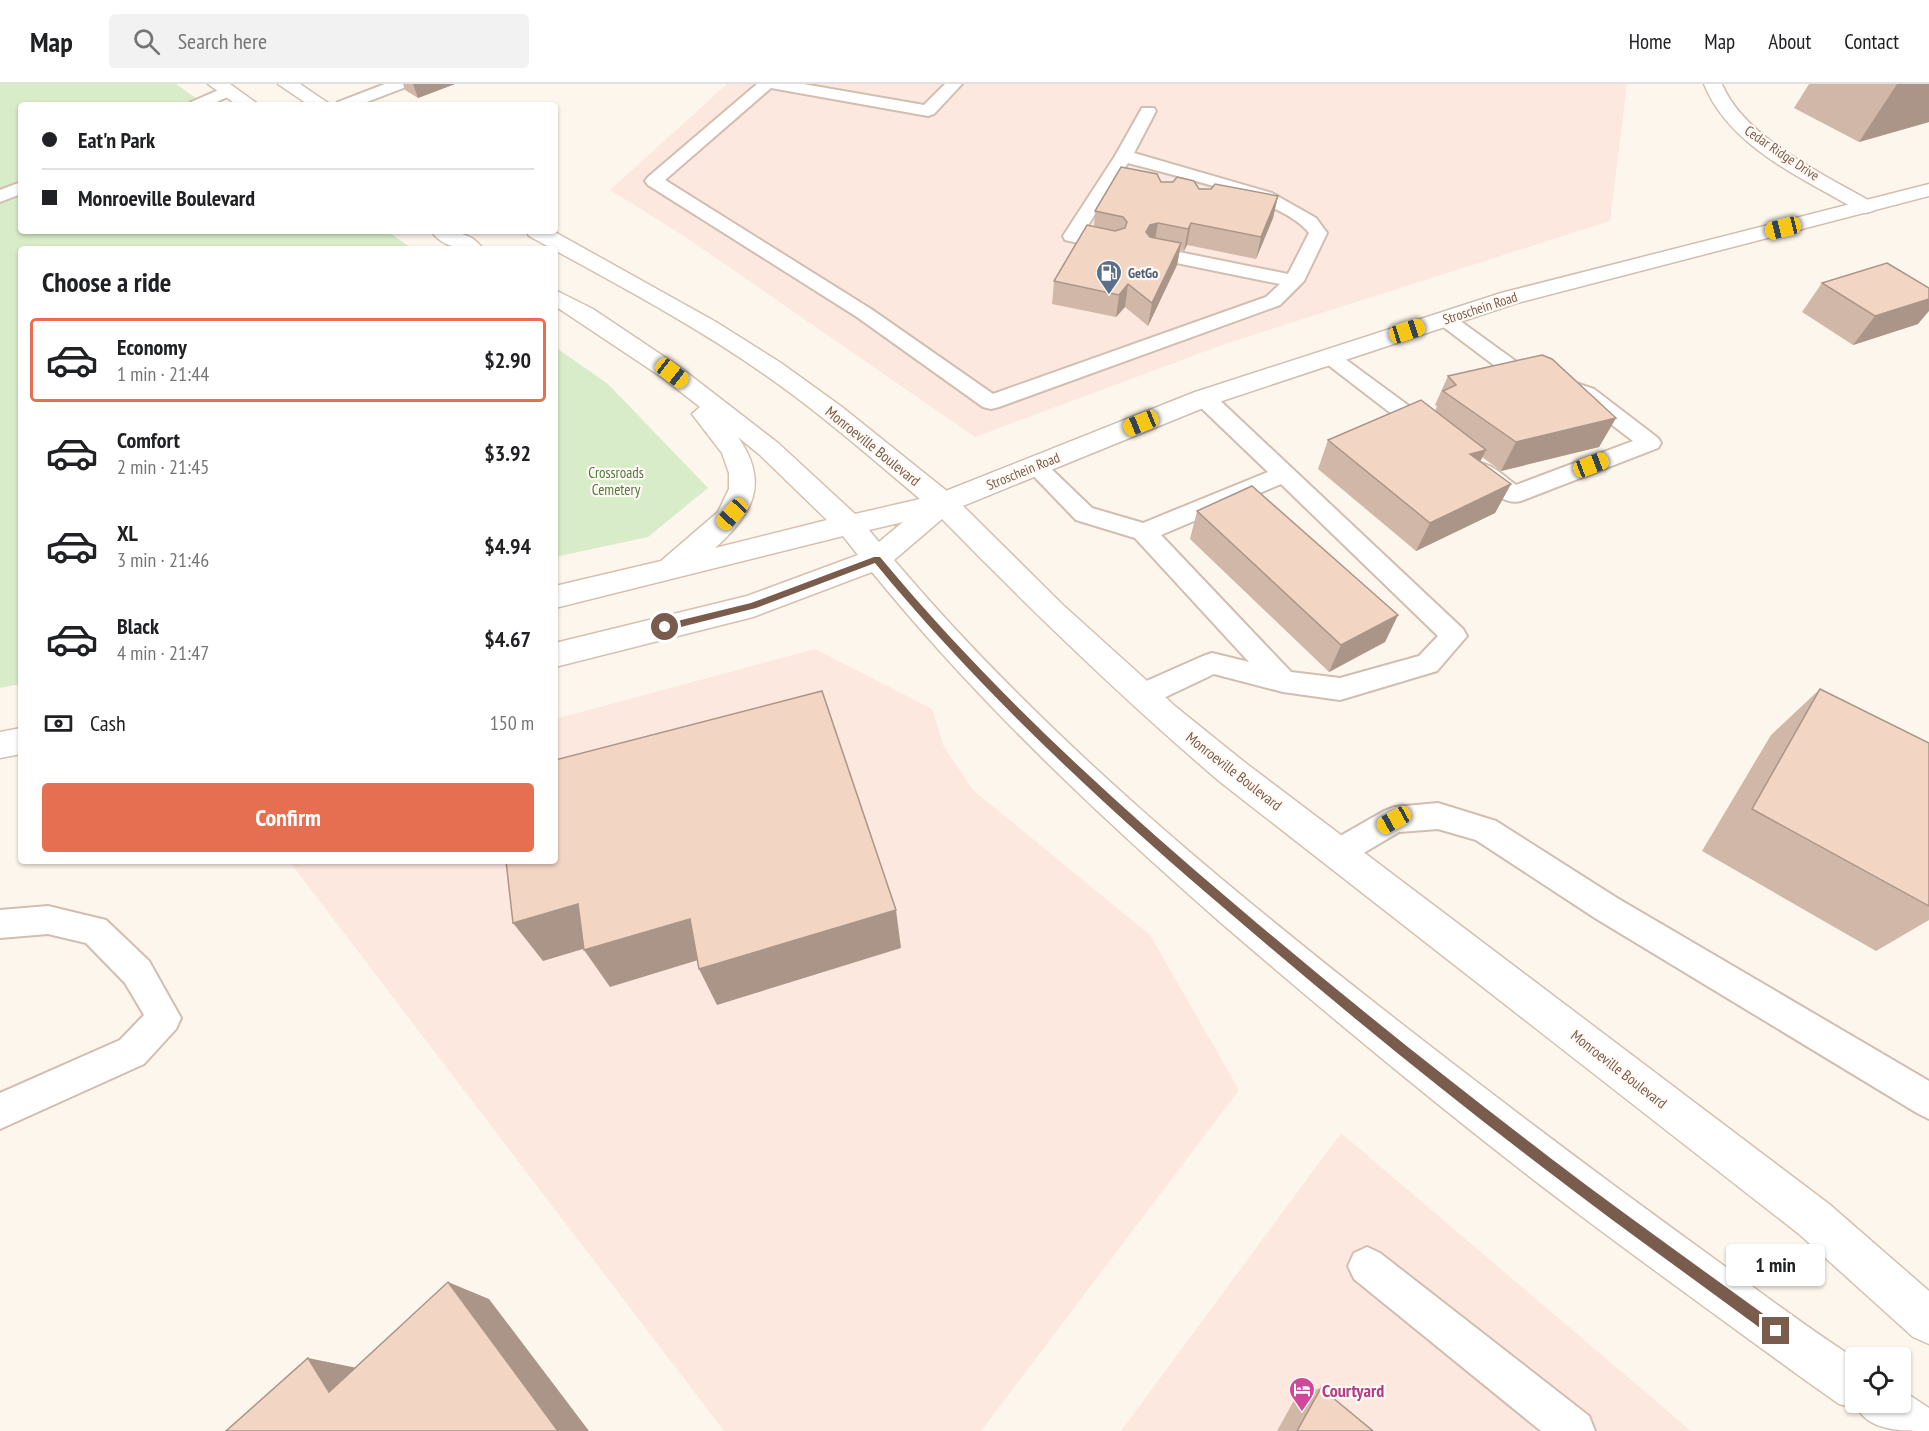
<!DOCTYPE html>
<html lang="en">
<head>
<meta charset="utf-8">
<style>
	:root { --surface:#fff; --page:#f2f2f2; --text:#202124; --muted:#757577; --line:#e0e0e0; --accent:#e76f51 }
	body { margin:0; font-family:"PT Sans Narrow",sans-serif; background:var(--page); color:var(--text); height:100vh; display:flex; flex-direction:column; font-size:22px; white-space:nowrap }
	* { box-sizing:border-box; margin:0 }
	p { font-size:20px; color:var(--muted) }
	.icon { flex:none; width:33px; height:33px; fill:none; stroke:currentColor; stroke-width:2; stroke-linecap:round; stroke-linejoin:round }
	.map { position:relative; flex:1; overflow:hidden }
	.panel { position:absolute; left:18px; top:162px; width:540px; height:618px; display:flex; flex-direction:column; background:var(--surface); border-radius:6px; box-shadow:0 2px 4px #0004 }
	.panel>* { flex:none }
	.top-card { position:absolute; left:18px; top:18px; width:540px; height:132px; border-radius:6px; box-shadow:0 2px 4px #0004; display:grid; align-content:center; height:132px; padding:0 24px; background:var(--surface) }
	.buttons { position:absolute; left:1845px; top:1263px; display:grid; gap:12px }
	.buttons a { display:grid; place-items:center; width:66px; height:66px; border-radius:6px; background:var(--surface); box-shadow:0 2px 4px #0004; font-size:30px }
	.end { position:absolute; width:27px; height:27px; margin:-14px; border:8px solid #7a5c4d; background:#fff; box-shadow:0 0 0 3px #fff }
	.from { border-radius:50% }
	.bubble { position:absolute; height:42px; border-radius:6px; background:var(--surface); box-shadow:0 2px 4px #0004; font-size:20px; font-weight:700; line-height:42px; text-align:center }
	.car { position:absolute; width:18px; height:36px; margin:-18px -9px; border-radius:8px; box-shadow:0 0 4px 2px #0007; background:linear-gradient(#f5c518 24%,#345 0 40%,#f5c518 0 76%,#345 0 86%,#f5c518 0) }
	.top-card b { display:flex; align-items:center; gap:21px; height:57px; font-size:22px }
	.top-card b+b { border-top:2px solid var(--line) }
	.top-card i { width:15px; height:15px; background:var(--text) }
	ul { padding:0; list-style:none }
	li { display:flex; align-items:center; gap:18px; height:84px; margin:0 12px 9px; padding:0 12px; border:3px solid transparent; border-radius:6px }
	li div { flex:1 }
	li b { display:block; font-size:22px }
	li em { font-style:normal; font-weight:700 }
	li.current { border-color:var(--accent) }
	li>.icon { width:54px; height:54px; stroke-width:1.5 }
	h2 { padding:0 24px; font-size:27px; line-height:72px }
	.pay { display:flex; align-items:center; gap:15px; height:66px; padding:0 24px; font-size:22px }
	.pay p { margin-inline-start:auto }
	.action { display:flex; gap:12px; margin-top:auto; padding:12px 24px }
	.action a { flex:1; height:69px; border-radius:6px; background:var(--accent); color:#fff; font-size:24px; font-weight:700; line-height:69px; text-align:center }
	header { display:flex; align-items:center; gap:36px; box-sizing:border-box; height:84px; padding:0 30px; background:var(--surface); border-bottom:2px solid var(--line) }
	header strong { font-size:28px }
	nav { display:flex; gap:33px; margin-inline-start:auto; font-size:21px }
	.search { width:420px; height:54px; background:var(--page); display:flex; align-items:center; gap:15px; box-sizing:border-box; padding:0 21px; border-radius:6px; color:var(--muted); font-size:22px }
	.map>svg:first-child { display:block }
</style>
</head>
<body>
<header>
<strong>Map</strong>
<div class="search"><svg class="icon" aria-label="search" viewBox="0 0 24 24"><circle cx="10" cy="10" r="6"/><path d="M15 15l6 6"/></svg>Search here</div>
<nav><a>Home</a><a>Map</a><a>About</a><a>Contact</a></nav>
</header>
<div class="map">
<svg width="1929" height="1347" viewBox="0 0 1929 1347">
	<rect width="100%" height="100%" fill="#fdf6ec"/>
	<path fill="#fde8e0" d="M727,0H1627L1610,137L1225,260L975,353L684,152L610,106Z
		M815,565L932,625L944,663L973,706L1150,851L1239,1006L981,1347H724L289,777H555V635Z
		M1341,1049L1691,1347H1121Z"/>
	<path fill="#d8ecc9" d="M0,0H176L206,21H21V147H387L413,165H21V600L0,604Z
		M555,263L608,300L708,404L648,453L555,473Z"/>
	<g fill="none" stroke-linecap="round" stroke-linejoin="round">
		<defs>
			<path id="service" d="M385,0H408L406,3L359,21H336L338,18Z
				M757,0H803L924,21L945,0H962L934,30L928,32L771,4L665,96L871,225L993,310L1266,213L1280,200L1147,173L1145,169L1147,165L1154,163L1288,190L1309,149C1284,115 1171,91 1128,79L1083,149L1120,157L1122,161L1120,165L1113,167L1065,156L1063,152L1115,72L1142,24H1154L1156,27L1134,69L1272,109L1316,134L1327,149L1304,197L1280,221L999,323L991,325L983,323L857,233L648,101L645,97L648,93Z
				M228,2L236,7L234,10L210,21H189L191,18Z
				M21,98V110L0,118V106Z
				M1445,229L1452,231L1521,281L1594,305L1658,354L1661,359L1658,364L1521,417C1502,422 1485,401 1470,390L1466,385L1470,380C1488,375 1502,391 1516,401L1633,357L1578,315L1507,291L1438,239L1435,235L1438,231Z
				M1330,267L1337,269L1439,344L1442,349L1439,354L1431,356L1423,354L1323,277L1320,273L1323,269Z
				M1204,307L1212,309L1463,545L1467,552L1437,587L1340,616L1283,608L1214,590L1153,619L1143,622L1133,619L1129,611L1133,603L1203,572L1212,569L1249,578L1135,454L1076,436L1024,382L1027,377L1035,374L1043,377L1092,424L1143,439L1268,388L1196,319L1193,314L1196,309ZM1281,400L1438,552L1419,572L1340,594L1291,588L1161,451Z
				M1438,719L1496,737L1617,814L1929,997V1035L1917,1029L1595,834L1476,756L1438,745L1399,748L1350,777L1339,781L1328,777L1324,768L1328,759L1384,727L1394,723Z
				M48,822L106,836L149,877L181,934L176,945L144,980L0,1045V1009L120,956L144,931L125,899L86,859L48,850L0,854V826Z
				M1367,1163L1380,1169L1589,1332L1595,1347H1541L1354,1195L1348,1182L1354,1169Z"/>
			<path id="minor" d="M1704,0H1722C1745,55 1824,90 1873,119L1876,123L1873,127L1866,129L1859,127C1804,95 1729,63 1704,0Z"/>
			<path id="tertiary" d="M1929,100V112L1517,219L1213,320L953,426L943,428L933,426L929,419L933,412L1195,308L1501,209Z"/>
			<path id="secondary" d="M208,0H230L259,21H237Z
				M278,0H300L331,21H309Z
				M431,147C450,147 471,147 483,165C463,165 444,165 431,147Z
				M526,147H553L716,238L781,279L842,323L953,412L1063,521L1176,623L1243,677L1829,1120L1929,1207V1260L1913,1253L1799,1150L1219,697C1121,613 1032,527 942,435L894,476C1049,659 1236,811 1425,958C1519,1031 1615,1103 1712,1173C1759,1207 1806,1243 1856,1275V1318H1900V1305L1929,1324V1347C1903,1347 1870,1347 1858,1325L1839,1320L1798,1291C1708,1225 1618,1161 1530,1093C1424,1011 1321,925 1220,838C1096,729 976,616 872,488L753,533L555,583V559L747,512L858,471L843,452L555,524V502L661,477L718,428L729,405V389L722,369L692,330L700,323L663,294L555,222V206L593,225L681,284L778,359L855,430L920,415C869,372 819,328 764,290C690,238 607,195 529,152ZM738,353L760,371L827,436L715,464C753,430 770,399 738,353ZM903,438L879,458L869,446Z
				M21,644V670L0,674V648Z"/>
		</defs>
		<use href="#service" stroke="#d1beb0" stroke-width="4"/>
		<use href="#minor" stroke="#d1beb0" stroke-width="3"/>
		<use href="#tertiary" stroke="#d1beb0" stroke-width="3"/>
		<use href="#secondary" stroke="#d6c0b0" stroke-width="3"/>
		<use href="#service" fill="#fff" fill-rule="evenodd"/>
		<use href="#minor" fill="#fff" fill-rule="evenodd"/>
		<use href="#tertiary" fill="#fff" fill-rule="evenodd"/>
		<use href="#secondary" fill="#fff" fill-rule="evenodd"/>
	</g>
	<path fill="#d1b7a8" d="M403,0H455L418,14L405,6Z
		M1809,0H1929V38L1859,58L1794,24Z
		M1161,98L1199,105L1278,112L1273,134L1256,175L1187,161L1184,167L1180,166L1177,181L1148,242L1125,223L1116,233L1052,220L1054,197L1094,142L1095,127Z
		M1822,199L1918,240L1853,261L1802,228Z
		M1448,292L1616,334L1599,363L1501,387L1482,373L1480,377L1511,400L1495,429L1416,467L1318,385L1328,356L1435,327L1437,322L1435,321Z
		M1197,427L1398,531L1385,558L1329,588L1190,455Z
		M1820,605L1929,659V836L1876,867L1702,767L1771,651Z
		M1321,1304L1373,1347H1277L1297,1311Z"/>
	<path fill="#aa9588" d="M413,0H455L418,14Z
		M1897,0H1929V38L1859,58Z
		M1278,112L1273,134L1256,175L1261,153Z
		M1158,139L1154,161L1146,148L1150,141Z
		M1191,139L1187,161L1184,167L1188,145Z
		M1181,159L1177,181L1148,242L1152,219Z
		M1128,200L1125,223L1116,233L1119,211Z
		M1929,215V227L1918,240L1853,261L1875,232Z
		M1616,334L1599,363L1501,387L1516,358Z
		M1486,366L1472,394L1470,370Z
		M1511,400L1495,429L1416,467L1430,439Z
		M1398,531L1385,558L1329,588L1341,561Z
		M578,820L603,859L543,877L513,839Z
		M896,826L901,864L717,921L699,885Z
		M690,835L708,873L610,903L584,866Z
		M448,1198L489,1215L589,1347H558Z
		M308,1274L362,1285L329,1308Z"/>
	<path fill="#f3d5c3" stroke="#aa9588" stroke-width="1.5" d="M1121,83L1157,90L1161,98H1173L1177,93L1194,97L1199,105H1211L1215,100L1278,112L1261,153L1191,139L1188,145L1158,139L1150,141L1146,148L1150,153L1181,159L1152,219L1128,200L1119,211L1054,197L1087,141L1115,147L1125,144L1127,138L1123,133L1095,127Z
		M1887,179L1929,204V215L1875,232L1822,199Z
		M1542,271L1552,275L1616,334L1516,358L1443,307L1456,301L1448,292Z
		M1421,316L1486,366L1470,370L1511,400L1430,439L1328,356Z
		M1252,402L1398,531L1341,561L1197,427Z
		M1820,605L1929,659V822L1752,725Z
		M822,607L896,826L699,885L690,835L584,866L578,820L513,839L506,777H555V676Z
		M448,1198L558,1347H226L308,1274L329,1308Z
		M1321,1304L1373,1347H1297Z"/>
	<path fill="#7a5c4d" d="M874,473H880C987,602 1110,715 1238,823C1339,909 1443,992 1549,1073C1625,1131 1703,1186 1780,1242L1782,1247L1780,1252L1776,1254L1771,1252C1694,1195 1616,1140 1541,1082C1435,1001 1332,917 1231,830C1104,722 981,608 875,479L756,524L665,547L660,543L665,540L751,519Z"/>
	<defs>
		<symbol id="fuel-pin" viewBox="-11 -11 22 30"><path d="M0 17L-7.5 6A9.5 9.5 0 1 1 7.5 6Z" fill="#5c6f8a" stroke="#fffaf3"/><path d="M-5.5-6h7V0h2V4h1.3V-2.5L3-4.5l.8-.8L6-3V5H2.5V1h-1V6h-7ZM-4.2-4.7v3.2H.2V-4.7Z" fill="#fff"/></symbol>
		<symbol id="hotel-pin" viewBox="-11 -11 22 30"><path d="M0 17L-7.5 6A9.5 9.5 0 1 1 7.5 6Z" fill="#d1479c" stroke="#fffaf3"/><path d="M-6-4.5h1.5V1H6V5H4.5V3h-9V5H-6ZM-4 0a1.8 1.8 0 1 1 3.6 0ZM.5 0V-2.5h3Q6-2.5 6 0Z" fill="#fff"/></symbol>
	</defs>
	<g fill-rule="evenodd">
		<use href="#fuel-pin" x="1094" y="174" width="30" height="40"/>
		<use href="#hotel-pin" x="1287" y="1291" width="30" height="40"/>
	</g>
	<g text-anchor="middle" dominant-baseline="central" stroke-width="4.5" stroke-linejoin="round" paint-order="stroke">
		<g font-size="14" fill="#7a5c4d" stroke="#fffaf3">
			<text transform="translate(1782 69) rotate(34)">Cedar Ridge Drive</text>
			<text transform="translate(1480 224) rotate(-18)">Stroschein Road</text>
			<text transform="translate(1023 387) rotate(-22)">Stroschein Road</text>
		</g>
		<g font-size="14" font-weight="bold" fill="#4e5e75" stroke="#fffaf3" text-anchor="start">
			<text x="1128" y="189">GetGo</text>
		</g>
		<g font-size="15" fill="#7a5c4d" stroke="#fffaf3">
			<text transform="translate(873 362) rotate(39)">Monroeville Boulevard</text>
			<text transform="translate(1234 687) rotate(38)">Monroeville Boulevard</text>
			<text transform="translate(1619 985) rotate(38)">Monroeville Boulevard</text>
		</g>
		<g font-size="15" fill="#537a41" stroke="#fffaf3">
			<text x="616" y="388">Crossroads<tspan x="616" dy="17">Cemetery</tspan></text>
		</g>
		<g font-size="18" font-weight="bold" fill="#b23c85" stroke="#fffaf3" text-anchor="start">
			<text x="1322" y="1306">Courtyard</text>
		</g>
	</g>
</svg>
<div class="buttons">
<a><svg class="icon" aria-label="locate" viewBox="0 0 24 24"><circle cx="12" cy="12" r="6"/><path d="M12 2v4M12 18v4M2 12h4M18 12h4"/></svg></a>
</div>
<i class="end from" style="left:665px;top:543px"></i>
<i class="end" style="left:1776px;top:1247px"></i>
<div class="bubble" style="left:1726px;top:1160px;width:99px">1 min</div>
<i class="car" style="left:1783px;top:144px;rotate:256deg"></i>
<i class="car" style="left:1407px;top:247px;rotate:72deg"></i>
<i class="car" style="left:672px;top:289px;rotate:128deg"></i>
<i class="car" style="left:1141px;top:339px;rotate:248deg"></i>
<i class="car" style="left:1591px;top:381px;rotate:69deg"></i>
<i class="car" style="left:732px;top:430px;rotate:223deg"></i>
<i class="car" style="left:1394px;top:736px;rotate:241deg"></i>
<div class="top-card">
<b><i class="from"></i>Eat'n Park</b>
<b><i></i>Monroeville Boulevard</b>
</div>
<section class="panel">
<h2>Choose a ride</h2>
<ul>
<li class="current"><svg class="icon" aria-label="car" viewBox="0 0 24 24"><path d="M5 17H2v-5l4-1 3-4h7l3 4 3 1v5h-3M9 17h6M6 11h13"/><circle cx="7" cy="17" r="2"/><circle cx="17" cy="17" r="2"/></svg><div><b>Economy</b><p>1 min · 21:44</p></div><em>$2.90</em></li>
<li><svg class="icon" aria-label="car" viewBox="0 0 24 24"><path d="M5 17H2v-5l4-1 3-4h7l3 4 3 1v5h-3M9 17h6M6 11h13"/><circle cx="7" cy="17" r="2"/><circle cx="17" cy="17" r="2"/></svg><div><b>Comfort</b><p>2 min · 21:45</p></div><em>$3.92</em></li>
<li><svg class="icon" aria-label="car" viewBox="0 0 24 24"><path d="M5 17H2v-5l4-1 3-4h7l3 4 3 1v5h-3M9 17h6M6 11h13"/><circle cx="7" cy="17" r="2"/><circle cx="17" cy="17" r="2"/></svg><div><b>XL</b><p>3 min · 21:46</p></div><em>$4.94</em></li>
<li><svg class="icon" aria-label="car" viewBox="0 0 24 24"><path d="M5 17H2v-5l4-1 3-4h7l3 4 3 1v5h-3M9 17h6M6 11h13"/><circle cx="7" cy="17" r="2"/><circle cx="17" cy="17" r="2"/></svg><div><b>Black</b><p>4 min · 21:47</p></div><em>$4.67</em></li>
</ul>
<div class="pay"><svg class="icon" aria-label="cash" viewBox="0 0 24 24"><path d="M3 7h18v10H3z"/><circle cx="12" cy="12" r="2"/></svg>Cash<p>150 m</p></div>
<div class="action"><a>Confirm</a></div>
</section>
</div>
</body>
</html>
